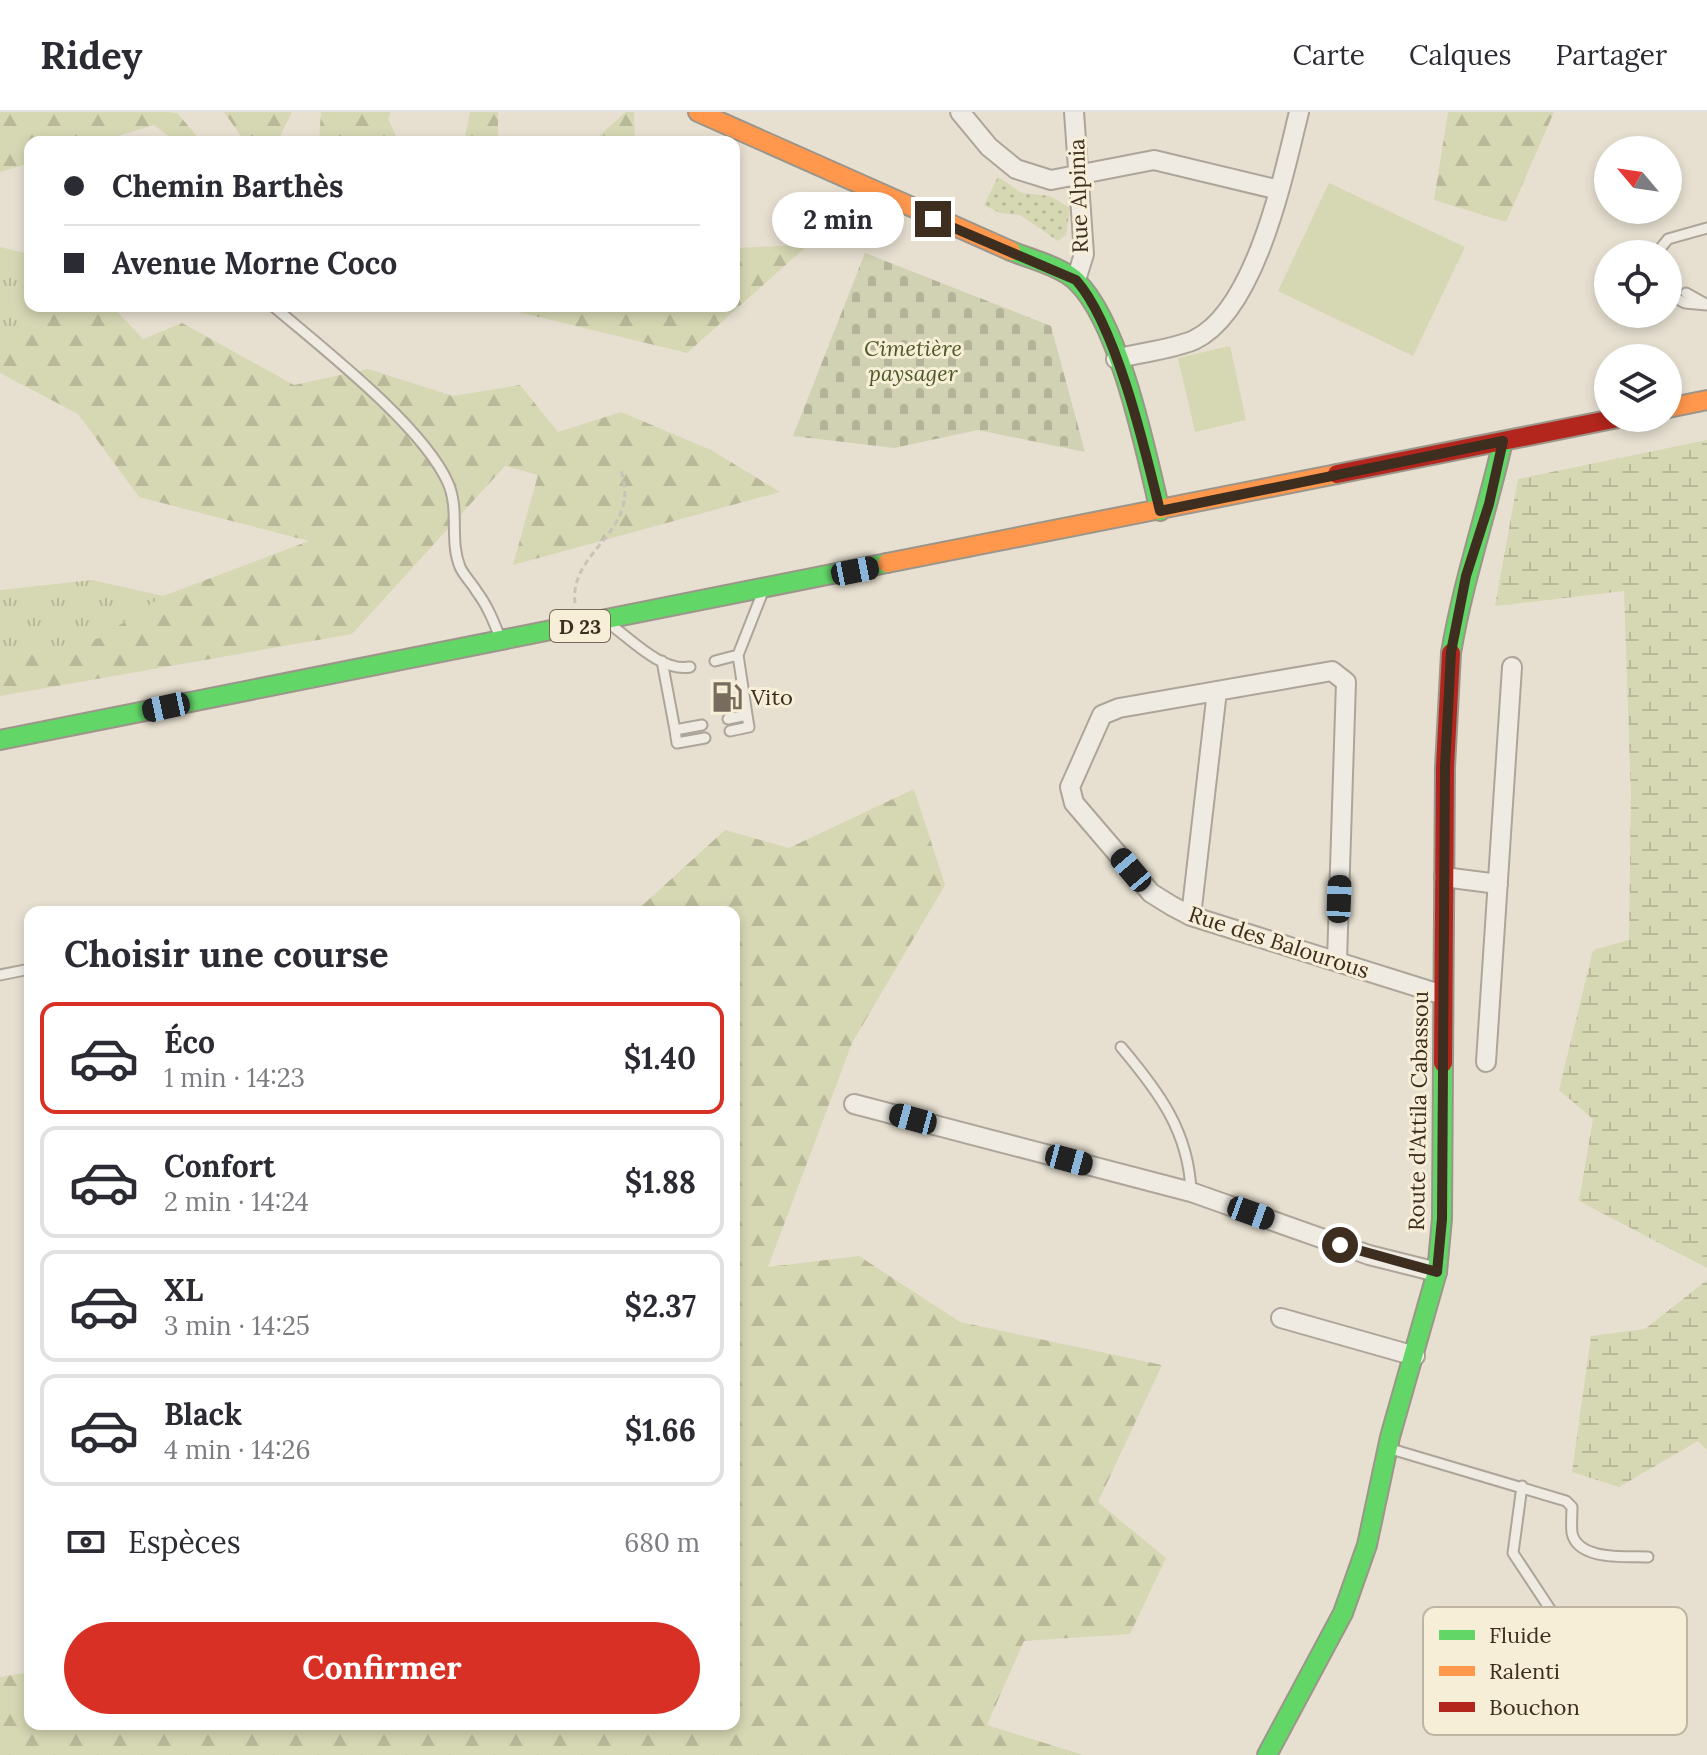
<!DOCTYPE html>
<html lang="fr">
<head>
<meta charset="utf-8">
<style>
	:root { --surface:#fff; --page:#f7f7f7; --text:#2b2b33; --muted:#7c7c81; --line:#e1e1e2; --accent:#d93025 }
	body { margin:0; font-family:Lora,serif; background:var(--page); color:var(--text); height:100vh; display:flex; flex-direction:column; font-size:30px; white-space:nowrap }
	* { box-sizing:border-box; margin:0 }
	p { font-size:26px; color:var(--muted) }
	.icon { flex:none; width:44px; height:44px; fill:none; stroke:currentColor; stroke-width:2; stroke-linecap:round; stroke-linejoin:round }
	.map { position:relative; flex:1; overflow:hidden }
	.details { position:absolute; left:24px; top:794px; width:716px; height:824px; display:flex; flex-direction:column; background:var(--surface); border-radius:16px; box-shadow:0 4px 12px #0003 }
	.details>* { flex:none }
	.hud { position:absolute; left:24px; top:24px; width:716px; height:176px; border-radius:16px; box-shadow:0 4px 12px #0003; display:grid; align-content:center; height:176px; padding:0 40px; background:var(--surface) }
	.needle { width:52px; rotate:299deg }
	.controls { position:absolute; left:1594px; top:24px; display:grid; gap:16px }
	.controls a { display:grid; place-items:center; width:88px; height:88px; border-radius:50%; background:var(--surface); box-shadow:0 4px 12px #0003; font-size:40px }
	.end { position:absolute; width:36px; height:36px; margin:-18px; border:10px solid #3d2e20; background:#fff; box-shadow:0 0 0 4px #fff }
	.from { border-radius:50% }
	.bubble { position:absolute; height:56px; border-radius:28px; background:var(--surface); box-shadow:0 4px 12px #0003; font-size:26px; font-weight:700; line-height:56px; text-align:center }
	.car { position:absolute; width:24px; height:48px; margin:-24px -12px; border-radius:10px; box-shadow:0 0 6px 2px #0007; background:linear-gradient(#222 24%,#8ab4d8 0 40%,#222 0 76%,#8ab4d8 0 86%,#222 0) }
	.hud b { display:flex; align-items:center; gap:28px; height:76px; font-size:30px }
	.hud b+b { border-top:2px solid var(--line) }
	.hud i { width:20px; height:20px; background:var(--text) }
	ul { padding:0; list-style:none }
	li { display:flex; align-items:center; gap:24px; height:112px; margin:0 16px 12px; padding:0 24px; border:4px solid var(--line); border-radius:16px }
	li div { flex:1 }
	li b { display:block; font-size:30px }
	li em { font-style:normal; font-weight:700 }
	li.current { border-color:var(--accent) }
	li>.icon { width:72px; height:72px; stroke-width:1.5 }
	h2 { padding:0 40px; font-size:36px; line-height:96px }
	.pay { display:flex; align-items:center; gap:20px; height:88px; padding:0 40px; font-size:30px }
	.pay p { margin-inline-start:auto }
	.button { display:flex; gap:16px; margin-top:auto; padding:16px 40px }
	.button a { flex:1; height:92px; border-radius:48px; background:var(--accent); color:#fff; font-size:32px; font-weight:700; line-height:92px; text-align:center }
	header { display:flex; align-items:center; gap:48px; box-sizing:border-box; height:112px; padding:0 40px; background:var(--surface); border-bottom:2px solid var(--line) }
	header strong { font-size:38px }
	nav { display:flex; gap:44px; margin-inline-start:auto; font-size:28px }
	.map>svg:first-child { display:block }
</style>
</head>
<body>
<header>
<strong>Ridey</strong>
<nav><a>Carte</a><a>Calques</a><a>Partager</a></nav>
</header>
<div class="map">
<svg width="1707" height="1643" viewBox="0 0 1707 1643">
	<defs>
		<pattern id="grass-tufts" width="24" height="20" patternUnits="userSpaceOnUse" patternTransform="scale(2)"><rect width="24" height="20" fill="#d6d7b3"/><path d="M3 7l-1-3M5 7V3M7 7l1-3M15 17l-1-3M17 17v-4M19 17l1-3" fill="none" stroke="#b9b99a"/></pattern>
		<pattern id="forest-firs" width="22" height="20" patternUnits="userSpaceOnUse" patternTransform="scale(2)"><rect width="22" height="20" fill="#d6d7b3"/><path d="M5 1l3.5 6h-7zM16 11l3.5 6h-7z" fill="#b9b99a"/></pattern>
		<pattern id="wetland-marsh" width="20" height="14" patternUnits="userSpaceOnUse" patternTransform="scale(2)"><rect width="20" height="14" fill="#d6d7b3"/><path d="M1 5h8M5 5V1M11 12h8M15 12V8" fill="none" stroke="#b9b99a"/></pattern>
		<pattern id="cemetery-stones" width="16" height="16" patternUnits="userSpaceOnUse" patternTransform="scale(2)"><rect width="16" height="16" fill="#d1d1b3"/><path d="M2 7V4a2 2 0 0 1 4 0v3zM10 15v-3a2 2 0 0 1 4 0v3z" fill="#b4b49a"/></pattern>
		<pattern id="park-dots" width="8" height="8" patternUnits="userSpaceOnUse" patternTransform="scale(2)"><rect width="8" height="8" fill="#d6d7b3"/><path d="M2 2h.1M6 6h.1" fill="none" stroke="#b9b99a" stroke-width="1.8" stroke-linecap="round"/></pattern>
	</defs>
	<rect width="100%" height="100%" fill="#e7e0d1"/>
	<path fill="url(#grass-tufts)" d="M0,135L30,142V194H74L0,225Z
		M92,468L163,484L101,526L0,547V478Z"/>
	<path fill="url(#forest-firs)" d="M0,0H169L178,2L202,30H176L154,13L98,30H30V51L0,60Z
		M224,0H292L277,30H245Z
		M321,0H391L388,7L399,30H319Z
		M470,0H498V30H464Z
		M626,0H634L635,30H592Z
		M1448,0H1554L1506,110L1434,88Z
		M808,133L687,241L494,194H734V136Z
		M74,194H112L143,227L182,211L294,273L368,257L453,284L520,273L558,320L621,300L711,338L780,380L513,453L538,363L505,354L352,522L0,584V547L100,526L163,484L309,429L139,385L78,302L0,261V225Z
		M914,677L945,773L852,931L768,1155L859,1144L960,1210L1162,1253L1098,1390L1166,1446L1130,1522L1024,1529L987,1613L1083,1643H0V1565L30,1560V1612H734V800H635L725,718L789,736Z"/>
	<path fill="url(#wetland-marsh)" d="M1707,328V1156L1579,1089L1593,1007L1559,978L1593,838L1629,828L1631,684L1624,479L1495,494L1518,367Z
		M1707,1168V1338L1698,1329L1619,1375L1572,1360L1591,1224L1645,1217Z"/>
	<path fill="url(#cemetery-stones)" d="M865,141L1051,214L1085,340L978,318L894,336L793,324Z"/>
	<path fill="url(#park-dots)" d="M998,65L1022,81L1050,84L1070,96L1066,123L1058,129L1020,103L1000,101L984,93Z"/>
	<path fill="#d6d7b3" d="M1329,71L1465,135L1413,244L1278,179Z
		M1230,234L1246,308L1195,320L1178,246Z"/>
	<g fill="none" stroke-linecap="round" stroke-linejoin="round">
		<defs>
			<path id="lane" d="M1656,142L1668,127L1707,116
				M1686,181L1704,191
				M1668,182L1685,191L1707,193
				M273,194C321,235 423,314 448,371C460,398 449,428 460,455C464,464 472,471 477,480C487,493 493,508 499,523
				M611,513C632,528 662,560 690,555
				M662,549L675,618L702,613
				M715,549L738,543L762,482
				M728,607L747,603L738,543
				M675,618L677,631L705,626
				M730,619L749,615L747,603
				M0,863L30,857
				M1121,935C1159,980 1189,1020 1191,1080
				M1391,1337L1566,1389L1572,1395C1572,1403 1571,1413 1572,1421C1578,1449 1626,1444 1648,1445
				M1522,1374L1513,1441L1552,1500"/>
			<path id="street" d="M960,0L989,35L1016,57L1051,68L1154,48L1279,78
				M1074,0L1084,142L1076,168
				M1116,247C1141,240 1171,238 1194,228C1256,199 1284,61 1299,0
				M1444,765L1498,772
				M1191,804L1217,579
				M1337,849L1346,570L1332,559L1119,596L1102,603L1070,675L1074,691L1151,781L1172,794L1191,804L1443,883
				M1486,950L1512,555
				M854,992L1191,1080L1369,1143L1437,1160
				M1281,1206L1415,1244"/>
			<path id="fast" d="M1011,139C1030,147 1063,155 1077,170C1120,212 1146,340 1160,399
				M1451,541C1463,469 1487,400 1503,329
				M0,628L887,451
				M1267,1643L1343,1501L1367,1433L1390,1325L1437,1160L1442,1107L1443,951"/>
			<path id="slow" d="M698,0L1011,139
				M1668,296L1707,288
				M887,451L1337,362"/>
			<path id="jam" d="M1337,362L1618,306
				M1443,951L1445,655L1451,541"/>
		</defs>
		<use href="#lane" stroke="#ada599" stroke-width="13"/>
		<use href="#street" stroke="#ada599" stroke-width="22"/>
		<use href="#fast" stroke="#9c958a" stroke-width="22"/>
		<use href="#slow" stroke="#9c958a" stroke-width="22"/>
		<use href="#jam" stroke="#9c958a" stroke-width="22"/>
		<path stroke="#c8c2b9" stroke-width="3" stroke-dasharray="6 4" stroke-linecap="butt" d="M575,491C569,437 642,421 621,359"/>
		<use href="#lane" stroke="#efebe3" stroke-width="9"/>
		<use href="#street" stroke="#efebe3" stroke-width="18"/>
		<use href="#fast" stroke="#63d668" stroke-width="18"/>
		<use href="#slow" stroke="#ff974d" stroke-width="18"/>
		<use href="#jam" stroke="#b3261e" stroke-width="18"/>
	</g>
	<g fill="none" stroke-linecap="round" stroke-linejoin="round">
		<path stroke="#3d2e20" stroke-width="10" d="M933,107L1076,168C1116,213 1145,337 1160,399L1503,329L1489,392L1466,464L1451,540L1445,655L1442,1107L1437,1160L1340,1133"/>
	</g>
	<defs>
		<symbol id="fuel-bare" viewBox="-9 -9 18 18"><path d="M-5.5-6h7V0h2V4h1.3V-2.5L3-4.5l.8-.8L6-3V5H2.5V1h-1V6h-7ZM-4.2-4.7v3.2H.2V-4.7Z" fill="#786c5e" stroke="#f7eed8" stroke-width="2.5" paint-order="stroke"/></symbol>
	</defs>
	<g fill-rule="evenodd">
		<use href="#fuel-bare" x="705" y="563" width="44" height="44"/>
	</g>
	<g text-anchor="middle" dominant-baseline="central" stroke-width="6" stroke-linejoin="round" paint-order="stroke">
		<rect fill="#f7eed8" stroke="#756857" stroke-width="2" x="550" y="498" width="60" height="32" rx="6"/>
		<g font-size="20" font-weight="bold" fill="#3d2e20">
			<text x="580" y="514">D 23</text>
		</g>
		<g font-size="22" fill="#3d2e20" stroke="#f7eed8">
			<text transform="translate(1078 84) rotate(-92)">Rue Alpinia</text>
			<text transform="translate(1279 830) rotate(18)">Rue des Balourous</text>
			<text transform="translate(1418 999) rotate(-89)">Route d'Attila Cabassou</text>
		</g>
		<g font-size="22" font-style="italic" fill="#4d5a26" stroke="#f7eed8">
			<text x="913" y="236">Cimetière<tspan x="913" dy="25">paysager</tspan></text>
		</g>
		<g font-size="22" fill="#3d2e20" stroke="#f7eed8" text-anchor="start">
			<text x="751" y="585">Vito</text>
		</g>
	</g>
	<rect x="1423" y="1495" width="264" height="128" rx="12" fill="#f7eed8" stroke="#bfb4a1" stroke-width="2"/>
	<rect x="1439" y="1518" width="36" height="10" fill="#63d668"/>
	<rect x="1439" y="1554" width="36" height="10" fill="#ff974d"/>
	<rect x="1439" y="1590" width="36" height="10" fill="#b3261e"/>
	<g font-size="22" fill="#3d2e20">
		<text x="1489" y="1531">Fluide</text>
		<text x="1489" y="1567">Ralenti</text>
		<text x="1489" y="1603">Bouchon</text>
	</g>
</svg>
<div class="controls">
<a><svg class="needle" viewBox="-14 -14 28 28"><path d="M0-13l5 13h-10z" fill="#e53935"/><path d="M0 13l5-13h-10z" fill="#7c7c81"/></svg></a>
<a><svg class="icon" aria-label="locate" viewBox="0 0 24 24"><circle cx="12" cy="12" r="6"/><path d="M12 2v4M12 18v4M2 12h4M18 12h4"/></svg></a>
<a><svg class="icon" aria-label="layers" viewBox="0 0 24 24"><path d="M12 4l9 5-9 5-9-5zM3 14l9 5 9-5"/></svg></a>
</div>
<i class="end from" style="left:1340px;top:1133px"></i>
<i class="end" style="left:933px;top:107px"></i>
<div class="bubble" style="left:772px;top:80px;width:132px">2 min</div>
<i class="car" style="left:855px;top:459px;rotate:79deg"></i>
<i class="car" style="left:166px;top:595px;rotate:258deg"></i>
<i class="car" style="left:1131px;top:758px;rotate:320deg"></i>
<i class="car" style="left:1339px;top:787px;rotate:2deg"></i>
<i class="car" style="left:913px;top:1007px;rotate:285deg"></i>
<i class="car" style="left:1069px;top:1048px;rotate:105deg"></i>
<i class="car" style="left:1251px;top:1101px;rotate:110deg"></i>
<div class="hud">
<b><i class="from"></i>Chemin Barthès</b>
<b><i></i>Avenue Morne Coco</b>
</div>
<section class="details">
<h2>Choisir une course</h2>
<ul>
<li class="current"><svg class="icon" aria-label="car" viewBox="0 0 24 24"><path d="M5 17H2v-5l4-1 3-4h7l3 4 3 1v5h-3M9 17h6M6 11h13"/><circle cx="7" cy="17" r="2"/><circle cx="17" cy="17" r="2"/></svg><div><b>Éco</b><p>1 min · 14:23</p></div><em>$1.40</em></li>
<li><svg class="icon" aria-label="car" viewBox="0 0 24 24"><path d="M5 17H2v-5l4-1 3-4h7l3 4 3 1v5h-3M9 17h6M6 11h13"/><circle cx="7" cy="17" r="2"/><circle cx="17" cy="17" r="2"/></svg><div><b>Confort</b><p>2 min · 14:24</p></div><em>$1.88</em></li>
<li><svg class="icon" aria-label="car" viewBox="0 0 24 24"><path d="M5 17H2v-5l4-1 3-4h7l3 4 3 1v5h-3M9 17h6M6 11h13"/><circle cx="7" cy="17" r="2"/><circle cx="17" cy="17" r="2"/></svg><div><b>XL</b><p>3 min · 14:25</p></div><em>$2.37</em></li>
<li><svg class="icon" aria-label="car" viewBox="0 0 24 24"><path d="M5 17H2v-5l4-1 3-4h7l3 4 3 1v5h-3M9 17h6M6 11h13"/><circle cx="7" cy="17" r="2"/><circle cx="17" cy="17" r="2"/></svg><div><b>Black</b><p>4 min · 14:26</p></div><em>$1.66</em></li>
</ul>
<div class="pay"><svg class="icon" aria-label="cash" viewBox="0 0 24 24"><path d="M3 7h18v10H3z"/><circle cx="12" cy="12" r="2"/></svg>Espèces<p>680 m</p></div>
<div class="button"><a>Confirmer</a></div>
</section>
</div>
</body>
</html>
